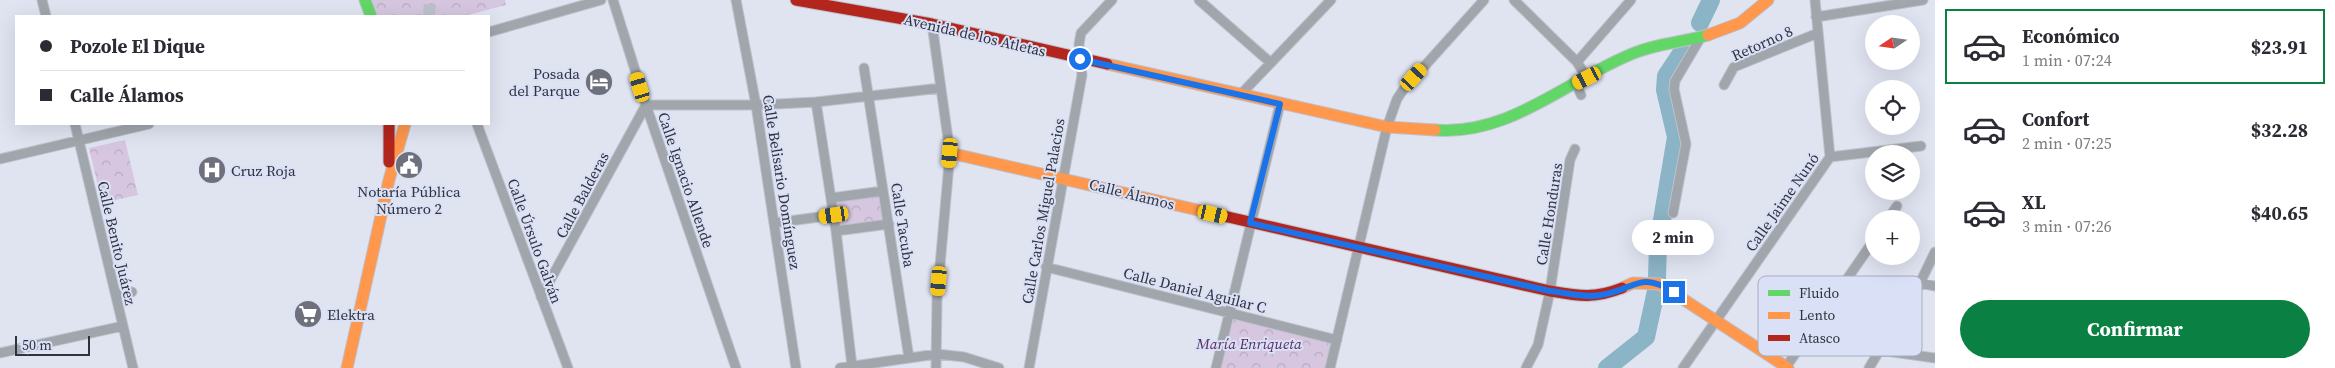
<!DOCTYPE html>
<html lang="es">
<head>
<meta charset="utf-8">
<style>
	:root { --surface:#fff; --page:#f7f7f7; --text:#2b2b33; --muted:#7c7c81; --line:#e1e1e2; --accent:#0b8043 }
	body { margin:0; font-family:"Source Serif 4",serif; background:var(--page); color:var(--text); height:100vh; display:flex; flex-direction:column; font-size:19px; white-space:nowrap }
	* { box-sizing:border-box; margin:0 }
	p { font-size:16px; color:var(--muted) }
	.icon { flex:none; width:28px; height:28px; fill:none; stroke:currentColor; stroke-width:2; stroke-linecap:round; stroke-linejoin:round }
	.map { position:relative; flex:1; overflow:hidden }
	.sheet { display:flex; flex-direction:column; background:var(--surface); width:400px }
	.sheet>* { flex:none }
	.top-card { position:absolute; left:15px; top:15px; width:475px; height:110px; border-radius:0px; box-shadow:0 5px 20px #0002; display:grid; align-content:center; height:110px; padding:0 25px; background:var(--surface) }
	.needle { width:32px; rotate:257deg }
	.buttons { position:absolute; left:1865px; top:15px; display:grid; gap:10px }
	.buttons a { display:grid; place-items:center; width:55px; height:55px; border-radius:50%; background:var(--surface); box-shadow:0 5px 20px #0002; font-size:25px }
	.scale { position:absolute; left:15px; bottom:12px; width:75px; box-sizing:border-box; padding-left:5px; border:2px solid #31333c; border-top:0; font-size:14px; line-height:18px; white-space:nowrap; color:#31333c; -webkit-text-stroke:4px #dae1f7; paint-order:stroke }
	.end { position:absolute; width:22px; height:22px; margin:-11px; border:6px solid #1a73e8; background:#fff; box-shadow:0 0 0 2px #fff }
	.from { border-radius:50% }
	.bubble { position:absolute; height:35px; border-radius:18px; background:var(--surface); box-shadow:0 5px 20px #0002; font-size:16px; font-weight:700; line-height:35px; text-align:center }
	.car { position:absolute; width:15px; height:30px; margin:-15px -8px; border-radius:6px; box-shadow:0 0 4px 1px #0007; background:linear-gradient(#f5c518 24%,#345 0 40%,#f5c518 0 76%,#345 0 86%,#f5c518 0) }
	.top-card b { display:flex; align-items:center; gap:18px; height:48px; font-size:19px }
	.top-card b+b { border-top:1px solid var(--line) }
	.top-card i { width:12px; height:12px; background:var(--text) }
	ul { padding:9px 0 0; list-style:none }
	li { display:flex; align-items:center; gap:15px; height:75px; margin:0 10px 8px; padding:0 15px; border:2px solid transparent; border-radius:0px }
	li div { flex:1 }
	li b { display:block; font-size:19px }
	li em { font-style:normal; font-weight:700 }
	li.on { border-color:var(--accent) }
	li>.icon { width:45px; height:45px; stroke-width:1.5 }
	.primary-button { display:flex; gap:10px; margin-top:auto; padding:10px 25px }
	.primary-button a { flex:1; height:58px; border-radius:30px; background:var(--accent); color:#fff; font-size:20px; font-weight:700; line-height:58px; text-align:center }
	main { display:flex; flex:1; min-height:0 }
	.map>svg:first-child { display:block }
</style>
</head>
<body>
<main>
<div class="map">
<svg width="1935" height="368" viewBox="0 0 1935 368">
	<defs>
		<pattern id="park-crowns" width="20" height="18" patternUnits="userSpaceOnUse" patternTransform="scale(1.25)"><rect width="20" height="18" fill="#d6c6e0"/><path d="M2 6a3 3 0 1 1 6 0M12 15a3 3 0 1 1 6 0" fill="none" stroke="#b8abc1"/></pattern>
	</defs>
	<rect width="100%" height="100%" fill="#e0e4f1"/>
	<path fill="url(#park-crowns)" d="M368,0H505L506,5L464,16H374Z
		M125,140L138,195L102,203L89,148Z
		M882,192L887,223L837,230L833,200Z
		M1229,313L1337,340L1330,368H1216Z"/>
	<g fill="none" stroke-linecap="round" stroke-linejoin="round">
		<path stroke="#8bb4c6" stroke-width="18" d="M1700,23L1711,0
			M1657,278L1658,244L1676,137L1665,90L1666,76L1682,52
			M1607,368L1646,337L1656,291"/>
		<path stroke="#bdc1cd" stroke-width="12" stroke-dasharray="12 6" stroke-linecap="butt" d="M429,16L430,0"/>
		<defs>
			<path id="street" d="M42,0L46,16
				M613,0L646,105L736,368
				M736,0L756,105L796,368
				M1199,0L1271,63
				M1514,0L1577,62L1587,78
				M1816,17L1923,0
				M932,24L950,153L937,299L936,368
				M489,32L601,0
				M1577,62L1631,0
				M864,68L909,358
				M1576,83L1581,95
				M1724,85L1734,67L1818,33
				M1241,94L1331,0
				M816,102L836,231L852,366
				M75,124L133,368
				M477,124L568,368
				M1830,157L1921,146
				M0,159L149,124
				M831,198L883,191
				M1673,213L1686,144L1674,89L1675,81L1701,37
				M1888,219L1897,206
				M774,223L834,215
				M836,231L889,224
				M1046,267L1337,340
				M1920,283L1935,286
				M116,295L132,292
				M541,297L646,105H756L816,102L941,88
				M1879,350L1935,358
				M0,353L123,326
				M1786,367L1874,240
				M840,368L937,354L964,357L999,368
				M1029,368L1082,75L1079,44L1081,33L1112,0
				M1216,368L1280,104
				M1330,368L1387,127L1397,99L1403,90L1484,0
				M1526,368L1538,345L1550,291L1570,160L1575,149
				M1683,368L1830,157L1815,0
				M1869,368L1920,283L1935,252"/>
			<path id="fast" d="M365,0L371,16
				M1435,130C1511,136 1568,79 1634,53C1658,43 1684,42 1708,35"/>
			<path id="slow" d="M1708,35L1740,23L1768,0
				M1107,64L1387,127L1435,130
				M950,153L1215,214
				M1622,288L1633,283L1660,284L1788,368
				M347,368L389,180L405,124"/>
			<path id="jam" d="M796,0L932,24L1107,64
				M389,124V162
				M1215,214L1550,291C1579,296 1594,299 1622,288"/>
		</defs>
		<use href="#street" stroke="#bfc1cb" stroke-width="11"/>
		<use href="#fast" stroke="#bfc1cb" stroke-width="13"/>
		<use href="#slow" stroke="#bfc1cb" stroke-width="13"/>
		<use href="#jam" stroke="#bfc1cb" stroke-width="13"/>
		<use href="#street" stroke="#a0a6ac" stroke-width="9"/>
		<use href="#fast" stroke="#63d668" stroke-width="11"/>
		<use href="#slow" stroke="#ff974d" stroke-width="11"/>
		<use href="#jam" stroke="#b3261e" stroke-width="11"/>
	</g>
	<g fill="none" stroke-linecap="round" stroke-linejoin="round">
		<path stroke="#1a73e8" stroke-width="6" d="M1080,59L1280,104L1250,223L1550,291C1567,293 1584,298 1601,295C1634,290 1639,270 1674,292"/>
	</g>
	<defs>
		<symbol id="hotel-disc" viewBox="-11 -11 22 22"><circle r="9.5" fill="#6e717b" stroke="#dae1f7"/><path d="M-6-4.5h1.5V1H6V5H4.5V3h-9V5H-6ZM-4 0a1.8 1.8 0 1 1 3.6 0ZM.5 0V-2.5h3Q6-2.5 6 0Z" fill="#fff"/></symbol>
		<symbol id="civic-disc" viewBox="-11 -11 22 22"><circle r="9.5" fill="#6e717b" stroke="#dae1f7"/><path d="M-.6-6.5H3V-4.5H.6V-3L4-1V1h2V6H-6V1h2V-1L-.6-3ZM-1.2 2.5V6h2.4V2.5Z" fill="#fff"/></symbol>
		<symbol id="hospital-disc" viewBox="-11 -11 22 22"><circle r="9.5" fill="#6e717b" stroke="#dae1f7"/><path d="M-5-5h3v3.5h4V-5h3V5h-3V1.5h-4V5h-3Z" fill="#fff"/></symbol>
		<symbol id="supermarket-disc" viewBox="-11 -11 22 22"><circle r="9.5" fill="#6e717b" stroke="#dae1f7"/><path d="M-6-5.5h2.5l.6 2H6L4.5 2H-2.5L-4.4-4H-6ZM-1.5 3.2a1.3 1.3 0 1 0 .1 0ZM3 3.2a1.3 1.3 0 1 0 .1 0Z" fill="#fff"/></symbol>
	</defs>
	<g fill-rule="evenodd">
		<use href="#hotel-disc" x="583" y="66" width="32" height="32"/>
		<use href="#civic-disc" x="393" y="149" width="32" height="32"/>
		<use href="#hospital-disc" x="196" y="154" width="32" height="32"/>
		<use href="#supermarket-disc" x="292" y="298" width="32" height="32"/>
	</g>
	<g text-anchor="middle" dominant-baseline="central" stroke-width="4" stroke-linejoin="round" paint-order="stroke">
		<g font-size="15" fill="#31333c" stroke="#dae1f7">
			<text transform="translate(975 35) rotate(13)">Avenida de los Atletas</text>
			<text transform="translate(1762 43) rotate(-24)">Retorno 8</text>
			<text transform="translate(686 180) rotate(71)">Calle Ignacio Allende</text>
			<text transform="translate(782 182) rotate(81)">Calle Belisario Domínguez</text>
			<text transform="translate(1132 194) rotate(14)">Calle Álamos</text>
			<text transform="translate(582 195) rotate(-62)">Calle Balderas</text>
			<text transform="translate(1782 202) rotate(-55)">Calle Jaime Nunó</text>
			<text transform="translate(1043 211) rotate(-80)">Calle Carlos Miguel Palacios</text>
			<text transform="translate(1549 214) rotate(-81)">Calle Honduras</text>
			<text transform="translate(903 225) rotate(81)">Calle Tacuba</text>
			<text transform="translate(535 241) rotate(70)">Calle Úrsulo Galván</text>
			<text transform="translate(117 243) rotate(77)">Calle Benito Juárez</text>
			<text transform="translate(1195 290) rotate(14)">Calle Daniel Aguilar C</text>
		</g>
		<g font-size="15" fill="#31333c" stroke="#dae1f7" text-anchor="start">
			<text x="580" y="73" text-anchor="end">Posada<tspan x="580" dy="17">del Parque</tspan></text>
			<text x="231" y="170">Cruz Roja</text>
			<text x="409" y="191" text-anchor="middle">Notaría Pública<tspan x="409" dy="17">Número 2</tspan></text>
			<text x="327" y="314">Elektra</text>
		</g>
		<g font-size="15" font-style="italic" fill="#572c5e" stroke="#dae1f7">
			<text x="1249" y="343">María Enriqueta</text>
		</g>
	</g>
	<rect x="1758" y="276" width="164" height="80" rx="8" fill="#dae1f7" stroke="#a7adbf" stroke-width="1"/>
	<rect x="1768" y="290" width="22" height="6" fill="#63d668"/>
	<rect x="1768" y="312" width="22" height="7" fill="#ff974d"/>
	<rect x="1768" y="335" width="22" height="6" fill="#b3261e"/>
	<g font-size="14" fill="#31333c">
		<text x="1799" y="298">Fluido</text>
		<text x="1799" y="320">Lento</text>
		<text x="1799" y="343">Atasco</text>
	</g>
</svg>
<div class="buttons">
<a><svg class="needle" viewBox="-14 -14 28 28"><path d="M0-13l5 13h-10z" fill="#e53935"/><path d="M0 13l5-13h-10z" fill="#7c7c81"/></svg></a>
<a><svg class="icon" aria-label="locate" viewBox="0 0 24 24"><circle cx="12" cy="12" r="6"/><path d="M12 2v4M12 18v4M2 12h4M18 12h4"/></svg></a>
<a><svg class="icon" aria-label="layers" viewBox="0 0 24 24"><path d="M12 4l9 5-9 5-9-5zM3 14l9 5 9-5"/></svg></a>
<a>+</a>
</div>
<div class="scale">50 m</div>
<i class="end from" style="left:1080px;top:59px"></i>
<i class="end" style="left:1674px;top:292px"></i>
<div class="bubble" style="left:1632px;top:220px;width:82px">2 min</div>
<i class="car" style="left:1414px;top:77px;rotate:42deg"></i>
<i class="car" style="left:1587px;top:78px;rotate:243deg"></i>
<i class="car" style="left:640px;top:87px;rotate:343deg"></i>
<i class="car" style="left:950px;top:153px;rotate:185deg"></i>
<i class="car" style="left:1213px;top:214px;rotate:103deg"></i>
<i class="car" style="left:834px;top:215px;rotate:262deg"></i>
<i class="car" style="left:939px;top:281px;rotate:185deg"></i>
<div class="top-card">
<b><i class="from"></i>Pozole El Dique</b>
<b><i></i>Calle Álamos</b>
</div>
</div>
<section class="sheet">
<ul>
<li class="on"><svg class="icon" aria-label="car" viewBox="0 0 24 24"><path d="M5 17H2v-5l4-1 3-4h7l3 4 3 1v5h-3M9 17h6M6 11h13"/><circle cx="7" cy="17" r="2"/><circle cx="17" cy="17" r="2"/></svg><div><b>Económico</b><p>1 min · 07:24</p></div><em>$23.91</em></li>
<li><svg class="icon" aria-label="car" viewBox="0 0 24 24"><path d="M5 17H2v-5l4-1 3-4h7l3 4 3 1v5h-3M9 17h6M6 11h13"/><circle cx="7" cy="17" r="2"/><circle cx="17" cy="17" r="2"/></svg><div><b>Confort</b><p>2 min · 07:25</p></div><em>$32.28</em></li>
<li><svg class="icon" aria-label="car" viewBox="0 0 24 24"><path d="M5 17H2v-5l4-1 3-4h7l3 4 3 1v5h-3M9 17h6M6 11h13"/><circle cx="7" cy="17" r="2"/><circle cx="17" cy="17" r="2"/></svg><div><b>XL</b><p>3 min · 07:26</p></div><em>$40.65</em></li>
</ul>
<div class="primary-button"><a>Confirmar</a></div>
</section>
</main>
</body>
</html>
